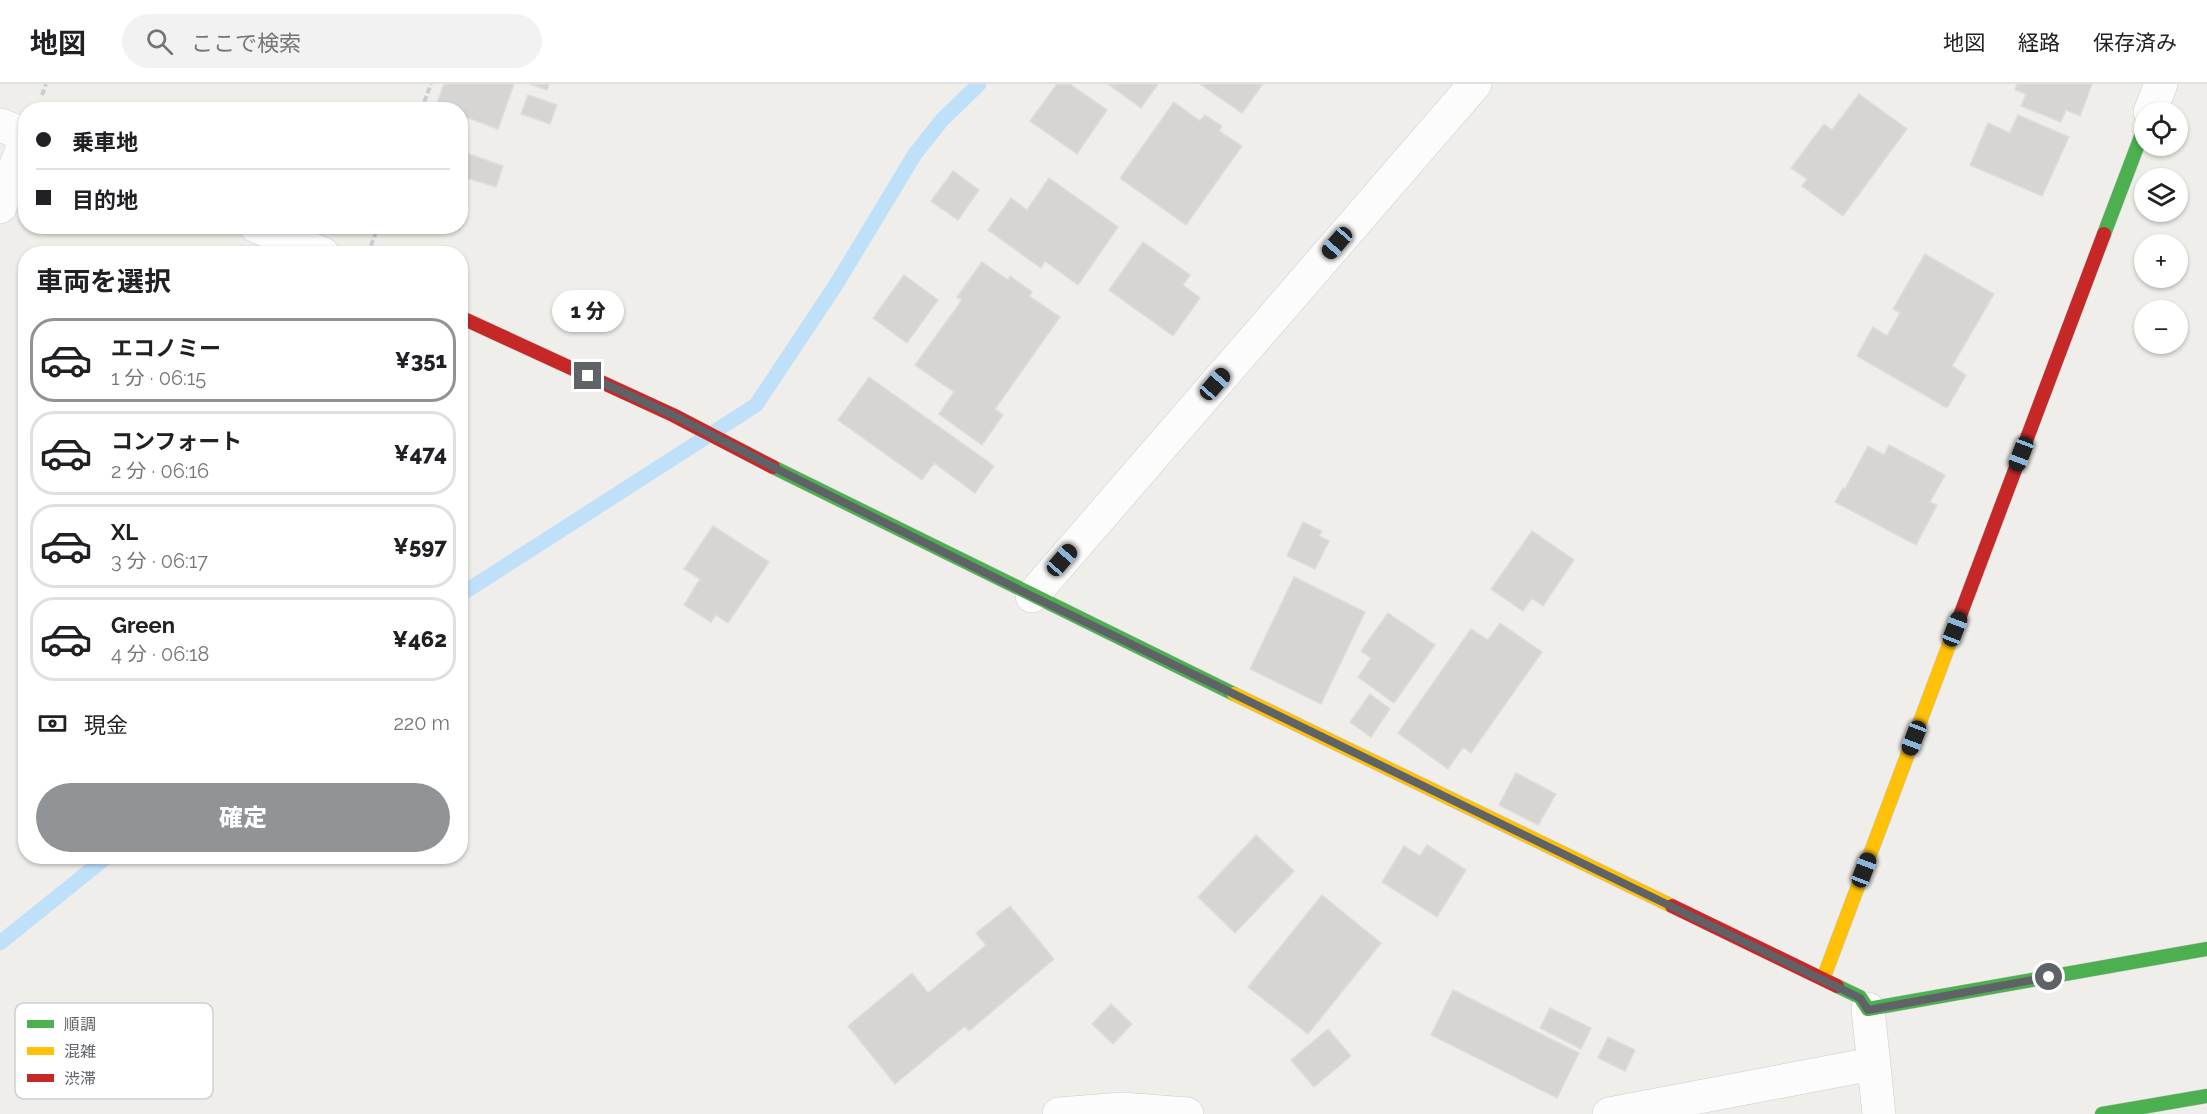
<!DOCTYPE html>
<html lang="ja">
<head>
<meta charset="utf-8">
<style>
	:root { --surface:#fff; --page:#f2f2f2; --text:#202124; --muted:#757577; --line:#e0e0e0; --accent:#919496 }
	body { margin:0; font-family:Raleway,"Noto Sans JP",sans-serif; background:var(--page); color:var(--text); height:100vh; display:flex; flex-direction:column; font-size:22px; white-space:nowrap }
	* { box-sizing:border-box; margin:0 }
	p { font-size:20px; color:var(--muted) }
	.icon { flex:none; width:33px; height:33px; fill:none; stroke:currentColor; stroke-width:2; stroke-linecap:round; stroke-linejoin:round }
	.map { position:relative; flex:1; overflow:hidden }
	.side { position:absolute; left:18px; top:162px; width:450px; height:618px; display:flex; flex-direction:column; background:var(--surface); border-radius:24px; box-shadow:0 2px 4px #0004 }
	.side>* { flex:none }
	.top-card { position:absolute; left:18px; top:18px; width:450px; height:132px; border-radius:24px; box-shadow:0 2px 4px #0004; display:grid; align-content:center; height:132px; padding:0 18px; background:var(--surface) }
	.fabs { position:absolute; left:2134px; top:18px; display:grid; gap:12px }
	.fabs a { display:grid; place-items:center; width:54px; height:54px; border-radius:50%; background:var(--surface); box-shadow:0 2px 4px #0004; font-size:30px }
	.end { position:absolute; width:27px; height:27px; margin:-14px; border:8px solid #5f6368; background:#fff; box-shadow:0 0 0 3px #fff }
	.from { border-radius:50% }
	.bubble { position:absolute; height:42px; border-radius:21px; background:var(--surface); box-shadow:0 2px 4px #0004; font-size:20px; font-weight:800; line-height:42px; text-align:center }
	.car { position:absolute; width:18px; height:36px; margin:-18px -9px; border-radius:8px; box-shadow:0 0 4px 2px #0007; background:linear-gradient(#222 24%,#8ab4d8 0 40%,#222 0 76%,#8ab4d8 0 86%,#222 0) }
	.top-card b { display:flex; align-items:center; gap:21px; height:57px; font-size:22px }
	.top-card b+b { border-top:2px solid var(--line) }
	.top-card i { width:15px; height:15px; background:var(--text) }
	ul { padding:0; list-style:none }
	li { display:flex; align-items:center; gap:18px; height:84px; margin:0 12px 9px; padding:0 6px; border:3px solid var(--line); border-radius:24px }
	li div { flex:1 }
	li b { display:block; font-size:22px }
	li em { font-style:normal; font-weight:800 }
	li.selected { border-color:var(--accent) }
	li>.icon { width:54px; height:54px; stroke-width:1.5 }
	h2 { padding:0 18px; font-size:27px; line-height:72px }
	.pay { display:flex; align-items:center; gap:15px; height:66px; padding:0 18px; font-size:22px }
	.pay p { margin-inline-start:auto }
	.button { display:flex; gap:12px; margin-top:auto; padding:12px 18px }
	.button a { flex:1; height:69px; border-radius:36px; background:var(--accent); color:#fff; font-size:24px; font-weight:800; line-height:69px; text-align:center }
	header { display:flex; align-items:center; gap:36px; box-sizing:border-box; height:84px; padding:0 30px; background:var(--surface); border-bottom:2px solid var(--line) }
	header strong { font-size:28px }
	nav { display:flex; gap:33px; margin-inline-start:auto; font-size:21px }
	.search { width:420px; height:54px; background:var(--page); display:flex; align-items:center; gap:15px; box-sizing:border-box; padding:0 21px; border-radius:33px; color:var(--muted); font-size:22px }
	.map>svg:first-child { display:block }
</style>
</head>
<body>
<header>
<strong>地図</strong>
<div class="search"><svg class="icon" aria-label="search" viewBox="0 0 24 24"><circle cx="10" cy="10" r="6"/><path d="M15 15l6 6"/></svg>ここで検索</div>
<nav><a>地図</a><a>経路</a><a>保存済み</a></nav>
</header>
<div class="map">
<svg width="2207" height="1030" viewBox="0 0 2207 1030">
	<rect width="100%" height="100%" fill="#efeeea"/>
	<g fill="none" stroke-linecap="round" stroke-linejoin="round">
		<path stroke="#bfe0f9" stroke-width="15" d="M460,511L756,321L837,199L915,70L942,36L979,0
			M0,859L108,772"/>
	</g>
	<path fill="#d6d5d3" stroke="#deddd9" stroke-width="1.5" d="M444,0H514L498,45L460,31V26H444L436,22Z
		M530,0H549L547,6Z
		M1057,0H1070L1107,26L1077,70L1030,37Z
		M1108,0H1158L1141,24Z
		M1200,0H1263L1242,29Z
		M2017,0H2092L2080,32L2066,26L2061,38L2021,22L2026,10L2015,6Z
		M1859,10L1907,45L1843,132L1802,102L1807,95L1791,84L1824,40L1832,46Z
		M528,11L557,21L550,40L521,30Z
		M1174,18L1200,37L1205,31L1222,42L1219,47L1242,62L1186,141L1120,94Z
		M2018,31L2069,53L2042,112L1970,81L1988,39L2010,49Z
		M469,70L503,82L496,103L461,92Z
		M953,87L979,106L958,136L931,117Z
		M1049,94L1118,143L1078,201L1045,177L1041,184L988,146L1011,114L1027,126Z
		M1143,158L1190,191L1183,201L1200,214L1173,252L1109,206Z
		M1925,170L1994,210L1952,282L1966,291L1947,324L1857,272L1873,243L1887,252L1900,229L1893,225Z
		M982,178L1008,196L1010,192L1032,208L1029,212L1060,233L995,325L1003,331L982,361L939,330L954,308L915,281L962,216L957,213Z
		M904,191L938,216L907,259L873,234Z
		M869,293L994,382L975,409L934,379L922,396L838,336Z
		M1889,361L1945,391L1930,418L1937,421L1916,461L1835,418L1843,404L1845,405L1868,362L1884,371Z
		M1303,438L1322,447L1319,452L1329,457L1315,485L1287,472Z
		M713,442L769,478L728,539L716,531L711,538L684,521L700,495L684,485Z
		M1532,447L1574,476L1543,522L1532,514L1523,527L1491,505Z
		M1294,493L1365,528L1321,620L1250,585Z
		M1388,529L1435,561L1394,619L1358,593L1371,574L1361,567Z
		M1500,539L1542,568L1471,669L1463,663L1448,685L1398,649L1471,545L1488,556Z
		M1370,610L1390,625L1371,653L1350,638Z
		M1516,689L1556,710L1538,741L1499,721Z
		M1256,751L1294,787L1235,849L1198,813Z
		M1427,761L1466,786L1437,833L1382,798L1404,762L1420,772Z
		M1322,811L1381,859L1308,950L1248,903Z
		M1010,822L1054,875L969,947L965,942L895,1000L848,942L912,889L928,909L986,861L976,849Z
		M1453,906L1579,969L1557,1014L1431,951Z
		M1111,920L1132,940L1113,960L1092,940Z
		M1550,924L1591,944L1581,965L1540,944Z
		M1328,945L1351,972L1314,1003L1291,976Z
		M1608,953L1635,966L1625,987L1598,974Z"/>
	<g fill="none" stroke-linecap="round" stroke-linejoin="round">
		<defs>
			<path id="street" d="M2150,28L2161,0
				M0,41L26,51
				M0,123L26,55
				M256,142L323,170
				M1032,512L1475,0
				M1868,925L1879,1030
				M1059,1030L1122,1025L1187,1030
				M1609,1030L1872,980"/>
			<path id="fast" d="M2104,150L2145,42
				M773,383L1234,610
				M1837,902L1860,913L1868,925L2207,865
				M2102,1030L2207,1012"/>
			<path id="slow" d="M1234,610L1672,822
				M1823,895L1958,537"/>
			<path id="jam" d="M460,233L673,331L773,383
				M1958,537L2104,150
				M1672,822L1837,902"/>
		</defs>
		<use href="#street" stroke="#cbcccc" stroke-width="34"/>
		<use href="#fast" stroke="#cacacb" stroke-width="15"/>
		<use href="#slow" stroke="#cacacb" stroke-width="15"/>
		<use href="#jam" stroke="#cacacb" stroke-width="15"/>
		<path stroke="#cacfcc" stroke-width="4" stroke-dasharray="6 3" stroke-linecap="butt" d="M42,11L46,0
			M421,26L431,0
			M368,170L378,142"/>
		<use href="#street" stroke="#fdfcfc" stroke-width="33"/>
		<use href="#fast" stroke="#4caf50" stroke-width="14"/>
		<use href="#slow" stroke="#ffc107" stroke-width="14"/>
		<use href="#jam" stroke="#c62828" stroke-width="14"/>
	</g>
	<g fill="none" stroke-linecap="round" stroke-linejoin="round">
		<path stroke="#5f6368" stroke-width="8" d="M588,292L673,331L785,389L1032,512L1860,914L1868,926L2049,893"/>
	</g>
	<rect x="15" y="919" width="198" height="96" rx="9" fill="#fff" stroke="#cfd0d2" stroke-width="1.5"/>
	<rect x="27" y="936" width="27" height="8" fill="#4caf50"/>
	<rect x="27" y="963" width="27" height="8" fill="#ffc107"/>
	<rect x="27" y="990" width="27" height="8" fill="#c62828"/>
	<g font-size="16" fill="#5f6368">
		<text x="64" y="946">順調</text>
		<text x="64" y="973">混雑</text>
		<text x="64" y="1000">渋滞</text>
	</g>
</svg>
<div class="fabs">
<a><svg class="icon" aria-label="locate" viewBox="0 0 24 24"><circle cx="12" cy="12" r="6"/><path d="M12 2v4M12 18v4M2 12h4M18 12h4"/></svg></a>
<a><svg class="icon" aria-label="layers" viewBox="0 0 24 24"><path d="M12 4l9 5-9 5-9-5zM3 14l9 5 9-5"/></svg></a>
<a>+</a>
<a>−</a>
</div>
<i class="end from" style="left:2049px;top:893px"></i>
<i class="end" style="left:588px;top:292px"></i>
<div class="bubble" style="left:552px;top:206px;width:72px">1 分</div>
<i class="car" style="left:1337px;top:159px;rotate:221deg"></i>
<i class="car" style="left:1215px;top:300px;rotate:41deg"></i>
<i class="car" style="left:2021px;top:370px;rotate:201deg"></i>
<i class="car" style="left:1062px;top:476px;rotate:41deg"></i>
<i class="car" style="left:1955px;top:545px;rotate:21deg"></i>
<i class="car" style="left:1914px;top:654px;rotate:201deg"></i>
<i class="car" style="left:1864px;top:786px;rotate:21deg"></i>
<div class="top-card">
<b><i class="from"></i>乗車地</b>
<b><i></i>目的地</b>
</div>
<section class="side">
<h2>車両を選択</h2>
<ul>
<li class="selected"><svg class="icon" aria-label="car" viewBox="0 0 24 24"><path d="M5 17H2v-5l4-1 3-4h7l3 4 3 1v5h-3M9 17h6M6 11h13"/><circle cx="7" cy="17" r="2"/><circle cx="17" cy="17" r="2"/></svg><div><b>エコノミー</b><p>1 分 · 06:15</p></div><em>¥351</em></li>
<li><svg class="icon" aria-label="car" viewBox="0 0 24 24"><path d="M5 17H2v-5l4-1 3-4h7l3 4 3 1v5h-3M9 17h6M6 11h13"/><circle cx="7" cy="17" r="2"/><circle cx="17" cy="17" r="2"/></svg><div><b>コンフォート</b><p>2 分 · 06:16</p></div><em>¥474</em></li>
<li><svg class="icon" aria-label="car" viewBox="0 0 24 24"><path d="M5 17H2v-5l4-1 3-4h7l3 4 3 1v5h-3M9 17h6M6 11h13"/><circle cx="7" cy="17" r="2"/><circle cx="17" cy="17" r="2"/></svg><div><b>XL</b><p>3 分 · 06:17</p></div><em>¥597</em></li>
<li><svg class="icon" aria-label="car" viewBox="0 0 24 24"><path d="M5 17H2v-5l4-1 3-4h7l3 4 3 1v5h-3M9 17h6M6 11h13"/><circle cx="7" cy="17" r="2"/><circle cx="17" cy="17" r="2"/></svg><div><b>Green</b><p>4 分 · 06:18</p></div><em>¥462</em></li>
</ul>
<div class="pay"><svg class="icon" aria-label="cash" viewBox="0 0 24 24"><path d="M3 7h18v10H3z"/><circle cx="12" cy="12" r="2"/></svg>現金<p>220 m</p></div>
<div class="button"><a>確定</a></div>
</section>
</div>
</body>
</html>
